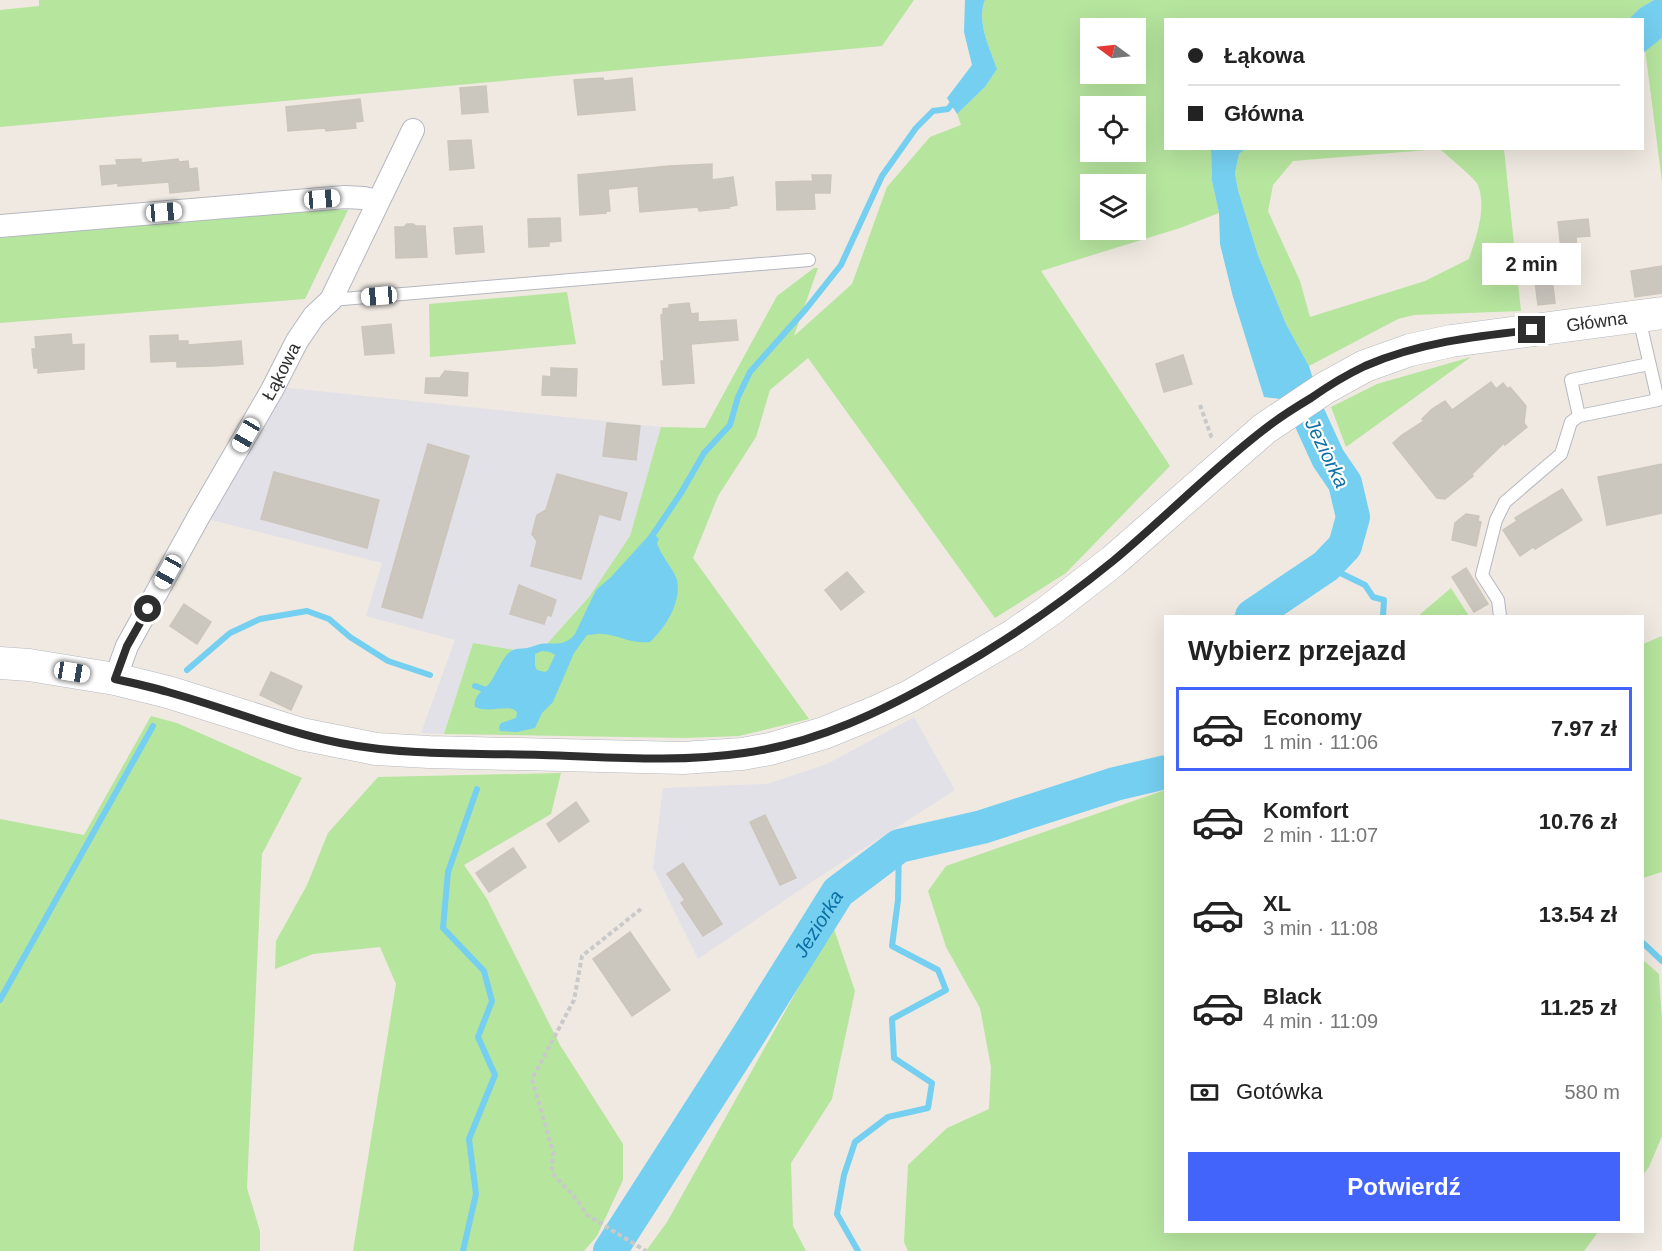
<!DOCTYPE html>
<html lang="pl">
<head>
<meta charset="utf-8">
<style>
	:root { --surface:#fff; --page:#f6f6f6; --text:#222; --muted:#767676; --line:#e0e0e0; --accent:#4264fb }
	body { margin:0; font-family:Helvetica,sans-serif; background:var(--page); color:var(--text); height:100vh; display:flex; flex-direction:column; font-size:22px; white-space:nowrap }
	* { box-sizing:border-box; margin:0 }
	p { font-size:20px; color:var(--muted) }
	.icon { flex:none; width:33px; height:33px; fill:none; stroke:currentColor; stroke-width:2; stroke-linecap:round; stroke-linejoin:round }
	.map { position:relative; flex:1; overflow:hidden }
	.drawer { position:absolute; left:1164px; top:615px; width:480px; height:618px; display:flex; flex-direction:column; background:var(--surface); border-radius:0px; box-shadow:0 6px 24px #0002 }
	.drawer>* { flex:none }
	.top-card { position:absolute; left:1164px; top:18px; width:480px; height:132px; border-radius:0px; box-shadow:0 6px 24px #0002; display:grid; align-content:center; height:132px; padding:0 24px; background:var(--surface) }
	.needle { width:39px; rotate:285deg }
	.tools { position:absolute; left:1080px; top:18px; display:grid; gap:12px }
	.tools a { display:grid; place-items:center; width:66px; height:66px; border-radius:0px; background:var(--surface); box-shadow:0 6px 24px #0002; font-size:30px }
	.end { position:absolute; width:27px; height:27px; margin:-14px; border:8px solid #2e2e2e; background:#fff; box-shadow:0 0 0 3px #fff }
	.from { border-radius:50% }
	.bubble { position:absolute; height:42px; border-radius:0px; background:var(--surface); box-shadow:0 6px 24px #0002; font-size:20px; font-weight:600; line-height:42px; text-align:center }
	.car { position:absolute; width:18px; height:36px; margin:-18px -9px; border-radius:8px; box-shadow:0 0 4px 2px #0007; background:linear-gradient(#fff 24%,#345 0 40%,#fff 0 76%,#345 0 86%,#fff 0) }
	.top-card b { display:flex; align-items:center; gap:21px; height:57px; font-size:22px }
	.top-card b+b { border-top:2px solid var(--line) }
	.top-card i { width:15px; height:15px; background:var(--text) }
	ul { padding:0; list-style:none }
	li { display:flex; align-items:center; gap:18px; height:84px; margin:0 12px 9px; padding:0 12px; border:3px solid transparent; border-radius:0px }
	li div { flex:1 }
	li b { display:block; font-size:22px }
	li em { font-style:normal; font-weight:600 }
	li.on { border-color:var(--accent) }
	li>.icon { width:54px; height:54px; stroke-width:1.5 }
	h2 { padding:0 24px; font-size:27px; line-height:72px }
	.pay { display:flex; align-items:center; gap:15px; height:66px; padding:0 24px; font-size:22px }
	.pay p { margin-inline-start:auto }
	.action { display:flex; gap:12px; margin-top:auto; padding:12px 24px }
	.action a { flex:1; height:69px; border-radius:0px; background:var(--accent); color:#fff; font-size:24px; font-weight:600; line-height:69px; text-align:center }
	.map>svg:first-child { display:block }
</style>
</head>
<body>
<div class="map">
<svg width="1662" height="1251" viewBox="0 0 1662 1251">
	<rect width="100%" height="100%" fill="#efe9e1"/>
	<path fill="#e3e1e8" d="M280,387L661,427L630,536L589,597L545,646L515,650L473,643L444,734L421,733L455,640L366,616L382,563L207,519Z
		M914,717L955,790L813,881L698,959L653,868L663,788L767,784L827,764Z"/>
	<path fill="#b6e59e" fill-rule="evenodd" d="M39,0H914L882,46L0,127V10L39,6Z
		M985,0H1654L1640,8L1629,20H1166V148L1211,149L1212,181L1219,213L1180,228L1041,271L1170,466L1066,573L995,618L808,358L770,390L756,437L718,496L693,558L809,719L739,736L685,738L444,734L473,643L515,650L545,646L589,597L630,536L661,427L705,428L777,296L814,268H818L794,336L852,284L887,187L930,137L961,125L957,114L985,87L997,69C990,48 976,22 985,0ZM1090,28H1136V74H1090ZM1090,106H1136V152H1090ZM1090,184H1136V230H1090Z
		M1662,38V182L1645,49Z
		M1245,149H1504L1521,311L1414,315L1398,319L1309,366L1286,324L1258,255L1238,190L1235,173L1239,154ZM1440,149C1447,156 1475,178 1478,185C1487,209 1476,237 1469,259L1425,281L1310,317L1300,281L1268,211L1273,185L1293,161Z
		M331,209L348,210L305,299L0,323V238L242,215Z
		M567,292L576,344L430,357L429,304Z
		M1471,357L1346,447L1331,407L1377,384Z
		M1451,588L1469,616H1418Z
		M1662,636V872L1643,878V644Z
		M151,716L177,723L302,778L262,854L247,1188L260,1231V1251H0V819L84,835Z
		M561,773L551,814L464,865L487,899L560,1045L623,1144V1180L597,1236L584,1251H353L396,984L380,947L313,954L275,969L276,941L307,885L328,833L378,777Z
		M1165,790L1166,1232H1598L1584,1251H908L904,1242L908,1165L947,1128L989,1109L991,1067L980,1008L946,947L928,891L946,866Z
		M833,926L855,991L832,1099L791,1163L793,1226L806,1251H646L667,1222Z
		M1643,960L1659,974L1662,1020V1136L1649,1167L1643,1175Z"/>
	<path fill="#75cff0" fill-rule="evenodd" d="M965,0H985C976,22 990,48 997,69L985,87L957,114L947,98L972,65L964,32Z
		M1654,0H1662V38L1643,53L1642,20L1629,19L1640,8Z
		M1211,149H1245L1239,154L1235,173L1238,190L1258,255L1286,324L1309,366L1313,379L1281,399L1264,397L1233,297L1220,244L1219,213L1212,181Z
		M652,532L659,539L657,543C661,556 673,568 677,580C682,602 665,628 650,642C629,644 620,635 602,634C597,633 592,635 587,635L574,653L553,702L542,713L535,728L517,732L500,731L499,727L501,723L516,718L517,712C508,703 491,714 475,707C473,697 482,691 489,684C496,676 503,654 513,650C517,648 523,649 527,648C532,647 536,645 540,644C555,642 563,648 575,634L596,590L611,577ZM542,651L550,652L555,655L548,670L545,672L537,670L535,666V654Z"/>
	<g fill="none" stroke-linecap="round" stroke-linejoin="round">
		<path stroke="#75cff0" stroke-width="6" d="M650,539L681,493L704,453L730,425L738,397L750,372L806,309L841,265L882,176L916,128L933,111L948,109L955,100
			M1326,566L1365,585L1373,597L1384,600L1383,616
			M187,670L230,633L260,619L307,611L329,619L350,637L388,661L430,675
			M475,686L492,692
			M1642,942L1662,961
			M0,1000L153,726
			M463,1251L476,1194L469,1139L495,1075L478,1037L492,1001L484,971L443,928L448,872L477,789
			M858,1251L837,1214L844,1175L855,1142L888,1117L928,1108L932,1083L894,1058L892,1019L946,990L938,970L892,946L898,900L899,846"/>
		<g stroke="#75cff0" stroke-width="34">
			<path d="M1252,616L1326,566L1345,546L1353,517L1345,483L1328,458L1290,375"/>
			<path id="s1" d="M610,1251L748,1036L838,892L899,846L982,827L1115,784L1166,772"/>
		</g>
	</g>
	<path fill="#cbc7bf" stroke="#cbc5ba" stroke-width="1.5" d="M603,78L604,81L632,78L635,110L578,115L574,80Z
		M486,86L488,112L462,114L460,88Z
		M360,99L363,121L355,122L356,128L326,131L325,128L288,131L286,107Z
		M471,140L474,168L450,170L448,141Z
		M141,159V163L178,159L179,162L188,161L189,169L197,168L199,190L170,193L169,182L118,186V183L102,185L100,166L117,165L116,160Z
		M712,164V180L733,177L737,205L728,207L729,208L699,211L698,207L640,212L638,186L608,189L610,211H606V213L580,215L578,175L669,166Z
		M812,175H831L830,193H814L815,209L777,210L776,182L813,181Z
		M560,218L561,241L549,242V246L529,247L528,219Z
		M1588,219L1590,236L1576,237L1577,247L1561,249L1558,222Z
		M407,224H413L416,226H425L427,257L396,258L395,227H404Z
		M482,226L484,252L456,254L454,228Z
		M1550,262L1555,303L1538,305L1533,265Z
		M1662,266V293L1635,297L1631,271Z
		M689,303L691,314L698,313V322L736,320L738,340L691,344L694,383L663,385L661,361H664L661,315H663V309L669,308V305Z
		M391,324L394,353L365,355L362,327Z
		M71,334L72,345L84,344V369L38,373V368H34L32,349H36L35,337Z
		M178,335V341H188V345L241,341L243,364L212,366L177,367V361L151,362L150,336Z
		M1183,355L1192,384L1164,392L1156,364Z
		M551,368L577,369L576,396L542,395L543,376L551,377Z
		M445,371L468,373L467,396L425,393L426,378H440Z
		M1491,382L1496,389L1503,383L1508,389L1510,387L1526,406L1524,423L1527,427L1505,445L1504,443L1472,474L1473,476L1445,499L1437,498L1393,443L1402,435L1424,421L1422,419L1432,409L1445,401L1452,410Z
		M607,423L640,426L636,460L603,456Z
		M428,444L469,456L422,618L382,607Z
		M1662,464V513L1607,525L1598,477Z
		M274,472L379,500L367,548L261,519Z
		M557,474L627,493L620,520L599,514L581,579L531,566L537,541L532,534L537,515L546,510Z
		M1562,489L1582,520L1535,549L1533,547L1520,556L1503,530L1517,521L1515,518Z
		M1466,514L1479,516L1478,521L1481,522L1476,546L1452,540L1455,523Z
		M1466,568L1488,604L1474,612L1452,577Z
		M847,572L864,592L841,610L825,590Z
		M519,585L556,600L551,616L547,615L544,624L510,614Z
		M184,604L211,622L197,644L170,626Z
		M271,672L302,686L291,710L260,695Z
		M576,802L589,821L559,842L547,824Z
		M765,815L796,878L780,885L750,822Z
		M513,848L526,867L489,892L476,873Z
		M683,863L722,924L703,936L681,903L685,900L667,874Z
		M630,932L670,990L632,1016L593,959Z"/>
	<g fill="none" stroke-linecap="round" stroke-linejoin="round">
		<defs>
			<path id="lane" d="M331,300L809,260
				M1579,416L1571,380L1649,364
				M1500,616L1498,600L1482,575L1496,520L1505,502L1561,454L1571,422L1579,416L1658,400L1639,318"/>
			<g id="street">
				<path d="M0,226L345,197L364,198L378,201"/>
				<path id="s2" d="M115,679L127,646L199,516L272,390L297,341L314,316L331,300L413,130"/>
			</g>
			<g id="secondary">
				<path id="s3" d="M0,663L29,665L115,679L168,692L301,734L376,749L429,752L683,758L742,754L770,749L824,733L878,711L910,696L1014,635L1050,610L1113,561L1264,429L1325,388L1365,366L1410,350L1451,341L1662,313"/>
			</g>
		</defs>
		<use href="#lane" stroke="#b4b7c1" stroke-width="14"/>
		<use href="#street" stroke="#b4b7c1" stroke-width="24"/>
		<use href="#secondary" stroke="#b4b7c1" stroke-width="33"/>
		<path stroke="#c9c9c9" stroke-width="4" stroke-dasharray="4.5 3" stroke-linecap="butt" d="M1200,405L1211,436L1214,439
			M641,909L582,956L574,1000L532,1079L553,1152L552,1173L578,1201L587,1215L646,1251"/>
		<use href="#lane" stroke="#fff" stroke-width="12"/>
		<use href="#street" stroke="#fff" stroke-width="22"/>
		<use href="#secondary" stroke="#fff" stroke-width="32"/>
	</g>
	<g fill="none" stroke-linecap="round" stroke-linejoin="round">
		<path stroke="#2e2e2e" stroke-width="8" d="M148,609L127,646L115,679C133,683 151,687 168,692C226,708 281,731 340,743C406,756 475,753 542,755C609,757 677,763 744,753C817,743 883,711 946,675C1005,642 1060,604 1113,561C1165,518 1212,469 1266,428C1280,417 1296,407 1311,398C1328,386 1346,375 1365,366C1417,343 1476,336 1532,330"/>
	</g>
	<g text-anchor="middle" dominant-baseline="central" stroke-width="4.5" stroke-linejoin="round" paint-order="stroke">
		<g font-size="18" fill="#2e2e2e" stroke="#fff">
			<text stroke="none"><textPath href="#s3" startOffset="1732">Główna</textPath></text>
			<text stroke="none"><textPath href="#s2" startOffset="350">Łąkowa</textPath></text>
		</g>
		<g font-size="20" font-style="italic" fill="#0d6fa3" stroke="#fff">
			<text transform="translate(1327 453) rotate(64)">Jeziorka</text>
			<text stroke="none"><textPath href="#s1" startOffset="388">Jeziorka</textPath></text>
		</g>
	</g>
</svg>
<div class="tools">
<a><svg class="needle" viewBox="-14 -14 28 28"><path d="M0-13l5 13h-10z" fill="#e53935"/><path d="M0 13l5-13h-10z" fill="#767676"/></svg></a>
<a><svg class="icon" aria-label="locate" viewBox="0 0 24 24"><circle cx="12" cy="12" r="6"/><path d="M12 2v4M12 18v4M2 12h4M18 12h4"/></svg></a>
<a><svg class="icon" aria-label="layers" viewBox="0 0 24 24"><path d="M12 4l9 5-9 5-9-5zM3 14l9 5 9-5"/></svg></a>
</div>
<i class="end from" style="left:148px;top:609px"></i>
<i class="end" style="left:1532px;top:330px"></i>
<div class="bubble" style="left:1482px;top:243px;width:99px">2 min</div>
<i class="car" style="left:322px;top:199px;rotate:85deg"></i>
<i class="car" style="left:164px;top:212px;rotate:85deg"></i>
<i class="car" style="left:379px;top:296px;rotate:265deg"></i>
<i class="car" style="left:246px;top:435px;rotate:210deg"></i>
<i class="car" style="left:168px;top:572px;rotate:209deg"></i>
<i class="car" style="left:72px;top:672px;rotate:99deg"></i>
<div class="top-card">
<b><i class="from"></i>Łąkowa</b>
<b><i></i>Główna</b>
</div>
<section class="drawer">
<h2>Wybierz przejazd</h2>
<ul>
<li class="on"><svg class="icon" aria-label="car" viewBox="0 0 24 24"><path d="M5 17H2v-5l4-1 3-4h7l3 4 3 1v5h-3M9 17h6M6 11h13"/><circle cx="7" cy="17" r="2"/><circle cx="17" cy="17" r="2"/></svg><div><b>Economy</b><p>1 min · 11:06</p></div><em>7.97 zł</em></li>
<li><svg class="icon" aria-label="car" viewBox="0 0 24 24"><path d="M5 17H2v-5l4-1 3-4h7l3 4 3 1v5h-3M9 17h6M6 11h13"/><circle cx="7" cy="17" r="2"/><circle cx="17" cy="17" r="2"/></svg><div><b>Komfort</b><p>2 min · 11:07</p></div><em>10.76 zł</em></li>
<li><svg class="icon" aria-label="car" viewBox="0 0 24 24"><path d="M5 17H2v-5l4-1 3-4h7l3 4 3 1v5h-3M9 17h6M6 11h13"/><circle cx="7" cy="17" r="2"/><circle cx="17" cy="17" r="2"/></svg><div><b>XL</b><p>3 min · 11:08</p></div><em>13.54 zł</em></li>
<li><svg class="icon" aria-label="car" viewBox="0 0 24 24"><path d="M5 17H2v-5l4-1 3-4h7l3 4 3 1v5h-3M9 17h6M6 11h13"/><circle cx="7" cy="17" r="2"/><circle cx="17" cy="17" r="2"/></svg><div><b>Black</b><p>4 min · 11:09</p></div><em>11.25 zł</em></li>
</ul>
<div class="pay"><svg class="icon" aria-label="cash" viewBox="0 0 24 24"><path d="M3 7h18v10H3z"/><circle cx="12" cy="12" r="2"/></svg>Gotówka<p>580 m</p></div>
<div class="action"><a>Potwierdź</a></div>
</section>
</div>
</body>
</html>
